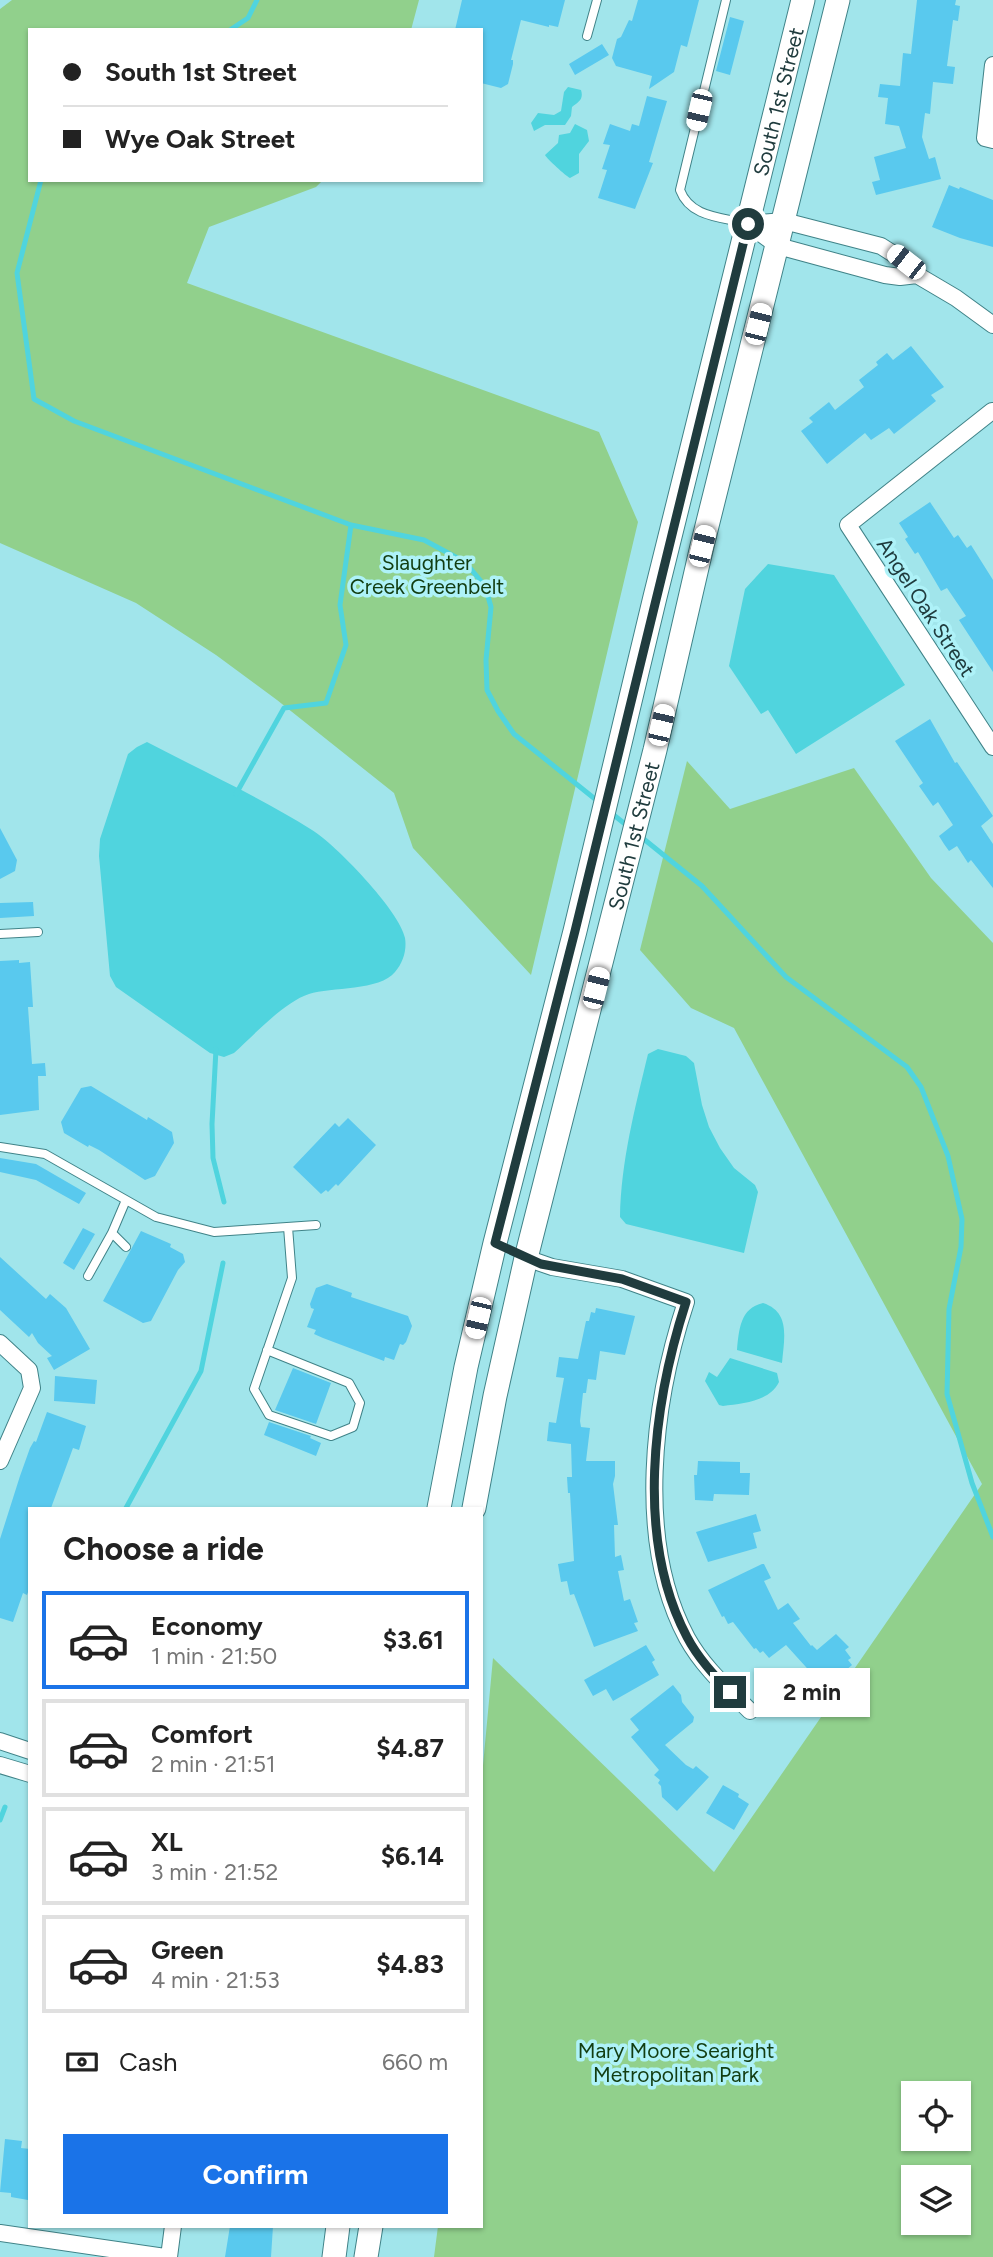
<!DOCTYPE html>
<html lang="en">
<head>
<meta charset="utf-8">
<style>
	:root { --surface:#fff; --page:#f2f2f2; --text:#222; --muted:#767676; --line:#e0e0e0; --accent:#1a73e8 }
	body { margin:0; font-family:Figtree,sans-serif; background:var(--page); color:var(--text); height:100vh; display:flex; flex-direction:column; font-size:26px; white-space:nowrap }
	* { box-sizing:border-box; margin:0 }
	p { font-size:23px; color:var(--muted) }
	.icon { flex:none; width:38px; height:38px; fill:none; stroke:currentColor; stroke-width:2; stroke-linecap:round; stroke-linejoin:round }
	.map { position:relative; flex:1; overflow:hidden }
	.panel { position:absolute; left:28px; top:1507px; width:455px; height:721px; display:flex; flex-direction:column; background:var(--surface); border-radius:0px; box-shadow:0 2px 5px #0004 }
	.panel>* { flex:none }
	.hud { position:absolute; left:28px; top:28px; width:455px; height:154px; border-radius:0px; box-shadow:0 2px 5px #0004; display:grid; align-content:center; height:154px; padding:0 35px; background:var(--surface) }
	.fabs { position:absolute; left:901px; top:2081px; display:grid; gap:14px }
	.fabs a { display:grid; place-items:center; width:70px; height:70px; border-radius:0px; background:var(--surface); box-shadow:0 2px 5px #0004; font-size:35px }
	.end { position:absolute; width:32px; height:32px; margin:-16px; border:9px solid #203c3e; background:#fff; box-shadow:0 0 0 4px #fff }
	.from { border-radius:50% }
	.bubble { position:absolute; height:49px; border-radius:0px; background:var(--surface); box-shadow:0 2px 5px #0004; font-size:23px; font-weight:700; line-height:49px; text-align:center }
	.car { position:absolute; width:21px; height:42px; margin:-21px -10px; border-radius:9px; box-shadow:0 0 5px 2px #0007; background:linear-gradient(#fff 24%,#345 0 40%,#fff 0 76%,#345 0 86%,#fff 0) }
	.hud b { display:flex; align-items:center; gap:24px; height:66px; font-size:26px }
	.hud b+b { border-top:2px solid var(--line) }
	.hud i { width:18px; height:18px; background:var(--text) }
	ul { padding:0; list-style:none }
	li { display:flex; align-items:center; gap:21px; height:98px; margin:0 14px 10px; padding:0 21px; border:4px solid var(--line); border-radius:0px }
	li div { flex:1 }
	li b { display:block; font-size:26px }
	li em { font-style:normal; font-weight:700 }
	li.current { border-color:var(--accent) }
	li>.icon { width:63px; height:63px; stroke-width:1.5 }
	h2 { padding:0 35px; font-size:32px; line-height:84px }
	.pay { display:flex; align-items:center; gap:18px; height:77px; padding:0 35px; font-size:26px }
	.pay p { margin-inline-start:auto }
	.primary-button { display:flex; gap:14px; margin-top:auto; padding:14px 35px }
	.primary-button a { flex:1; height:80px; border-radius:0px; background:var(--accent); color:#fff; font-size:28px; font-weight:700; line-height:80px; text-align:center }
	.map>svg:first-child { display:block }
</style>
</head>
<body>
<div class="map">
<svg width="993" height="2257" viewBox="0 0 993 2257">
	<rect width="100%" height="100%" fill="#a1e5eb"/>
	<path fill="#91d08c" fill-rule="evenodd" d="M12,0H419L411,30H30V180H323L316,187L209,227L187,283L599,432L638,522L531,975L413,848L394,793L277,700L216,655L136,603L0,543V9Z
		M687,761L730,809L854,768L931,878L993,943V2257H434L438,2226H481V1787L493,1658L714,1872L982,1484L734,1028L691,1008L640,950ZM914,2093H959V2138H914ZM914,2177H959V2222H914Z"/>
	<path fill="#50d4de" d="M568,87L581,90C584,100 578,102 572,107L571,116L565,125H545L534,131L531,123L538,113L554,115L561,111L564,92Z
		M575,124L587,130L589,141L579,154V173L570,178C566,176 547,159 545,155L558,143L559,135L570,133Z
		M768,564L834,575L905,685L796,754L768,710L761,714L729,666L745,589Z
		M147,742C202,771 260,797 312,830C335,844 400,911 405,938C407,950 403,963 395,972C380,991 331,987 309,994C284,1002 254,1035 234,1053L224,1057L210,1053L116,987L110,976L99,856L100,839L128,754L137,747Z
		M658,1049L686,1056L694,1063L702,1105L709,1127L720,1148L734,1168L755,1185L758,1192L744,1253L626,1224L620,1217C621,1161 635,1108 648,1054Z
		M763,1303C791,1312 784,1339 782,1363L737,1350C739,1330 740,1308 763,1303Z
		M730,1358L777,1373L779,1382C769,1402 743,1403 723,1406L719,1405L705,1381L709,1372L717,1377Z"/>
	<g fill="none" stroke-linecap="round" stroke-linejoin="round">
		<path stroke="#50d4de" stroke-width="5" d="M230,30L248,18L257,0
			M41,180L17,273L34,399L74,421L351,525L424,540L465,562L485,586L491,607L486,660L487,690L498,711L514,734L600,803
			M236,794L284,708L326,703L346,645L340,605L351,525
			M610,812L630,828
			M640,836L702,886L786,977L907,1067L921,1087L948,1156L962,1219L961,1247L949,1309L947,1394L972,1483L993,1537
			M216,1049L212,1124L213,1158L224,1202
			M126,1508L201,1371L223,1263
			M0,1820L5,1807"/>
	</g>
	<path fill="#59c9ee" d="M462,0H565L558,27L549,25V27L521,20L511,60H513V64L508,84L501,88L481,83V30H455Z
		M638,0H699L687,47L681,45L674,72L649,89L652,76L616,66L612,58L617,39L621,37L629,20L632,21Z
		M917,0H956L955,5L960,6L958,21L953,20L947,66L955,67L953,84L933,82L930,114L925,113L922,137L929,159L935,157L941,179L876,195L872,182L880,180L874,157L906,148L899,126L885,124L888,98L878,97L880,84L900,86L903,53L911,54Z
		M730,17L744,21L730,75L716,71Z
		M602,44L609,55L575,75L569,64Z
		M647,96L667,101L649,162L653,163L635,209L598,198L607,170L602,169L610,145L603,144L610,124L630,131L632,124L639,126Z
		M949,185L959,189L960,187L993,200V247L960,238L932,227Z
		M911,346L944,387L931,395L936,401L894,434L889,428L871,440L865,433L827,464L801,431L813,422L809,418L829,402L835,410L864,387L859,380L878,365L876,362L887,353L893,360Z
		M930,502L954,538L958,535L967,548L971,545L993,580V672L959,620L966,616L947,588L941,591L918,552L915,554L905,539L908,537L899,523Z
		M930,719L955,763L957,762L993,816L981,826L993,844V888L971,860L968,863L957,846L949,851L944,844L939,836L953,825L938,802L933,806L919,786L923,783L895,741Z
		M0,828L17,860L15,871L0,879Z
		M33,902L34,916L0,918V903Z
		M19,960V963L30,962L33,1007H28L32,1064L45,1063L46,1076H38L39,1110L0,1115V961Z
		M91,1086L147,1120L148,1117L172,1132L174,1143L155,1176L145,1180L99,1150L89,1145L88,1147L64,1133L61,1122L81,1088Z
		M348,1118L376,1145L338,1186L336,1184L328,1192L326,1190L321,1194L293,1167L335,1123L339,1127Z
		M0,1158L36,1164L86,1193L79,1204L36,1180L0,1172Z
		M83,1228L95,1234L74,1270L63,1263Z
		M141,1231L171,1244L170,1247L183,1254L185,1262L178,1270L151,1321L143,1323L103,1301Z
		M0,1257L46,1299L50,1294L66,1308L90,1349L54,1370L47,1358L52,1356L38,1343L32,1333L29,1337L0,1310Z
		M327,1284L352,1293L351,1297L408,1316L412,1326L406,1342L403,1345L400,1344L394,1360L385,1357L384,1361L323,1338L314,1334L316,1330L307,1327L314,1309L311,1308L310,1304L316,1288Z
		M596,1308L635,1316L625,1355L600,1351L596,1380L588,1379L586,1393H583L580,1421L581,1427L590,1428L586,1461H615V1476L613,1484L618,1525H614L615,1557L621,1555L624,1570L618,1571L624,1601L630,1599L638,1622L634,1623L638,1631L594,1647L574,1594L570,1595L567,1581L561,1582L558,1564L574,1561L570,1493H568L567,1477H572L571,1444L547,1441L549,1422L556,1423L564,1378L556,1377L559,1357L578,1359L586,1321H589L591,1312L595,1313Z
		M293,1368L331,1383L316,1424L275,1410Z
		M55,1376L97,1380L95,1404L54,1401Z
		M47,1412L86,1426L79,1450L73,1448L51,1508H30V1586L27,1595L23,1593L13,1622L0,1618V1539L20,1476L30,1448L34,1441L36,1442Z
		M269,1422L311,1436L310,1438L321,1443L316,1456L264,1435Z
		M698,1461L740,1462V1473H750L749,1495L714,1494L713,1501L695,1500L694,1475H697Z
		M756,1514L761,1531L753,1533L757,1548L708,1562L696,1532Z
		M762,1564H764L771,1578L764,1581L778,1610L788,1603L800,1619L793,1623L811,1646L812,1645L817,1650L836,1634L849,1647L845,1650L851,1658L848,1660L852,1665L825,1688L786,1645L769,1658L763,1651L760,1653L756,1648L754,1649L733,1622L728,1624L724,1616L722,1617L708,1590Z
		M646,1645L655,1660L652,1662L659,1675L613,1701L606,1689L593,1696L584,1680Z
		M673,1685L681,1695L682,1702L694,1717L693,1722L665,1745L686,1765L693,1769L696,1766L709,1777L677,1811L662,1797L661,1786L658,1783L660,1780L654,1775L659,1770L631,1737L639,1730L630,1719Z
		M723,1785L739,1794L738,1797L749,1804L734,1830L706,1813Z
		M5,2139L22,2141L21,2148L30,2149L28,2200L11,2197V2193L0,2192Z
		M230,2226H273L271,2257H225Z"/>
	<g fill="none" stroke-linecap="round" stroke-linejoin="round">
		<defs>
			<path id="service" d="M726,0L680,190C690,217 720,217 745,223
				M587,36L597,0
				M0,934L38,932
				M0,1147L45,1154L156,1217L214,1232L316,1225
				M126,1200L112,1233L126,1247
				M88,1276L112,1233
				M267,1350L349,1383L360,1403L353,1427L331,1436L269,1415L254,1389L292,1278L288,1227"/>
			<path id="minor" d="M993,65L985,138L993,140
				M748,224L784,221L881,246L906,262L917,275L956,298L993,325
				M748,224L778,246L885,275L900,277L917,275
				M992,411L848,525L993,747
				M526,1258L552,1267L622,1279L686,1302C653,1402 635,1541 687,1638C703,1667 727,1688 750,1711
				M0,1343L29,1370L32,1388L0,1461
				M0,1741L30,1751
				M0,1765L30,1774
				M0,2233L165,2257
				M169,2257L173,2226"/>
			<g id="secondary">
				<path id="s1" d="M439,1508L466,1367L495,1243L575,931L655,597L803,0"/>
				<path id="s2" d="M474,1508L495,1396L526,1258L655,750L702,546L838,0"/>
				<path d="M334,2257L338,2226"/>
				<path d="M366,2257L371,2226"/>
			</g>
		</defs>
		<use href="#service" stroke="#408388" stroke-width="10"/>
		<use href="#minor" stroke="#408388" stroke-width="18"/>
		<use href="#secondary" stroke="#408388" stroke-width="25"/>
		<use href="#service" stroke="#fff" stroke-width="8"/>
		<use href="#minor" stroke="#fff" stroke-width="16"/>
		<use href="#secondary" stroke="#fff" stroke-width="23"/>
	</g>
	<g fill="none" stroke-linecap="round" stroke-linejoin="round">
		<path stroke="#203c3e" stroke-width="9" d="M730,1692C714,1675 698,1658 687,1637C635,1539 653,1404 686,1302L622,1279L541,1264L495,1243L575,931L748,224"/>
	</g>
	<g text-anchor="middle" dominant-baseline="central" stroke-width="7" stroke-linejoin="round" paint-order="stroke">
		<g font-size="21" fill="#203c3e" stroke="#aef2f8">
			<text stroke="none"><textPath href="#s1" startOffset="1447">South 1st Street</textPath></text>
			<text transform="translate(926 607) rotate(57)">Angel Oak Street</text>
			<text stroke="none"><textPath href="#s2" startOffset="691">South 1st Street</textPath></text>
		</g>
		<g font-size="21" fill="#123d11" stroke="#aef2f8">
			<text x="427" y="562">Slaughter<tspan x="427" dy="24">Creek Greenbelt</tspan></text>
			<text x="676" y="2050">Mary Moore Searight<tspan x="676" dy="24">Metropolitan Park</tspan></text>
		</g>
	</g>
</svg>
<div class="fabs">
<a><svg class="icon" aria-label="locate" viewBox="0 0 24 24"><circle cx="12" cy="12" r="6"/><path d="M12 2v4M12 18v4M2 12h4M18 12h4"/></svg></a>
<a><svg class="icon" aria-label="layers" viewBox="0 0 24 24"><path d="M12 4l9 5-9 5-9-5zM3 14l9 5 9-5"/></svg></a>
</div>
<i class="end from" style="left:748px;top:224px"></i>
<i class="end" style="left:730px;top:1692px"></i>
<div class="bubble" style="left:754px;top:1668px;width:116px">2 min</div>
<i class="car" style="left:699px;top:110px;rotate:193deg"></i>
<i class="car" style="left:906px;top:262px;rotate:308deg"></i>
<i class="car" style="left:758px;top:324px;rotate:14deg"></i>
<i class="car" style="left:702px;top:546px;rotate:14deg"></i>
<i class="car" style="left:661px;top:725px;rotate:13deg"></i>
<i class="car" style="left:596px;top:988px;rotate:14deg"></i>
<i class="car" style="left:478px;top:1318px;rotate:193deg"></i>
<div class="hud">
<b><i class="from"></i>South 1st Street</b>
<b><i></i>Wye Oak Street</b>
</div>
<section class="panel">
<h2>Choose a ride</h2>
<ul>
<li class="current"><svg class="icon" aria-label="car" viewBox="0 0 24 24"><path d="M5 17H2v-5l4-1 3-4h7l3 4 3 1v5h-3M9 17h6M6 11h13"/><circle cx="7" cy="17" r="2"/><circle cx="17" cy="17" r="2"/></svg><div><b>Economy</b><p>1 min · 21:50</p></div><em>$3.61</em></li>
<li><svg class="icon" aria-label="car" viewBox="0 0 24 24"><path d="M5 17H2v-5l4-1 3-4h7l3 4 3 1v5h-3M9 17h6M6 11h13"/><circle cx="7" cy="17" r="2"/><circle cx="17" cy="17" r="2"/></svg><div><b>Comfort</b><p>2 min · 21:51</p></div><em>$4.87</em></li>
<li><svg class="icon" aria-label="car" viewBox="0 0 24 24"><path d="M5 17H2v-5l4-1 3-4h7l3 4 3 1v5h-3M9 17h6M6 11h13"/><circle cx="7" cy="17" r="2"/><circle cx="17" cy="17" r="2"/></svg><div><b>XL</b><p>3 min · 21:52</p></div><em>$6.14</em></li>
<li><svg class="icon" aria-label="car" viewBox="0 0 24 24"><path d="M5 17H2v-5l4-1 3-4h7l3 4 3 1v5h-3M9 17h6M6 11h13"/><circle cx="7" cy="17" r="2"/><circle cx="17" cy="17" r="2"/></svg><div><b>Green</b><p>4 min · 21:53</p></div><em>$4.83</em></li>
</ul>
<div class="pay"><svg class="icon" aria-label="cash" viewBox="0 0 24 24"><path d="M3 7h18v10H3z"/><circle cx="12" cy="12" r="2"/></svg>Cash<p>660 m</p></div>
<div class="primary-button"><a>Confirm</a></div>
</section>
</div>
</body>
</html>
